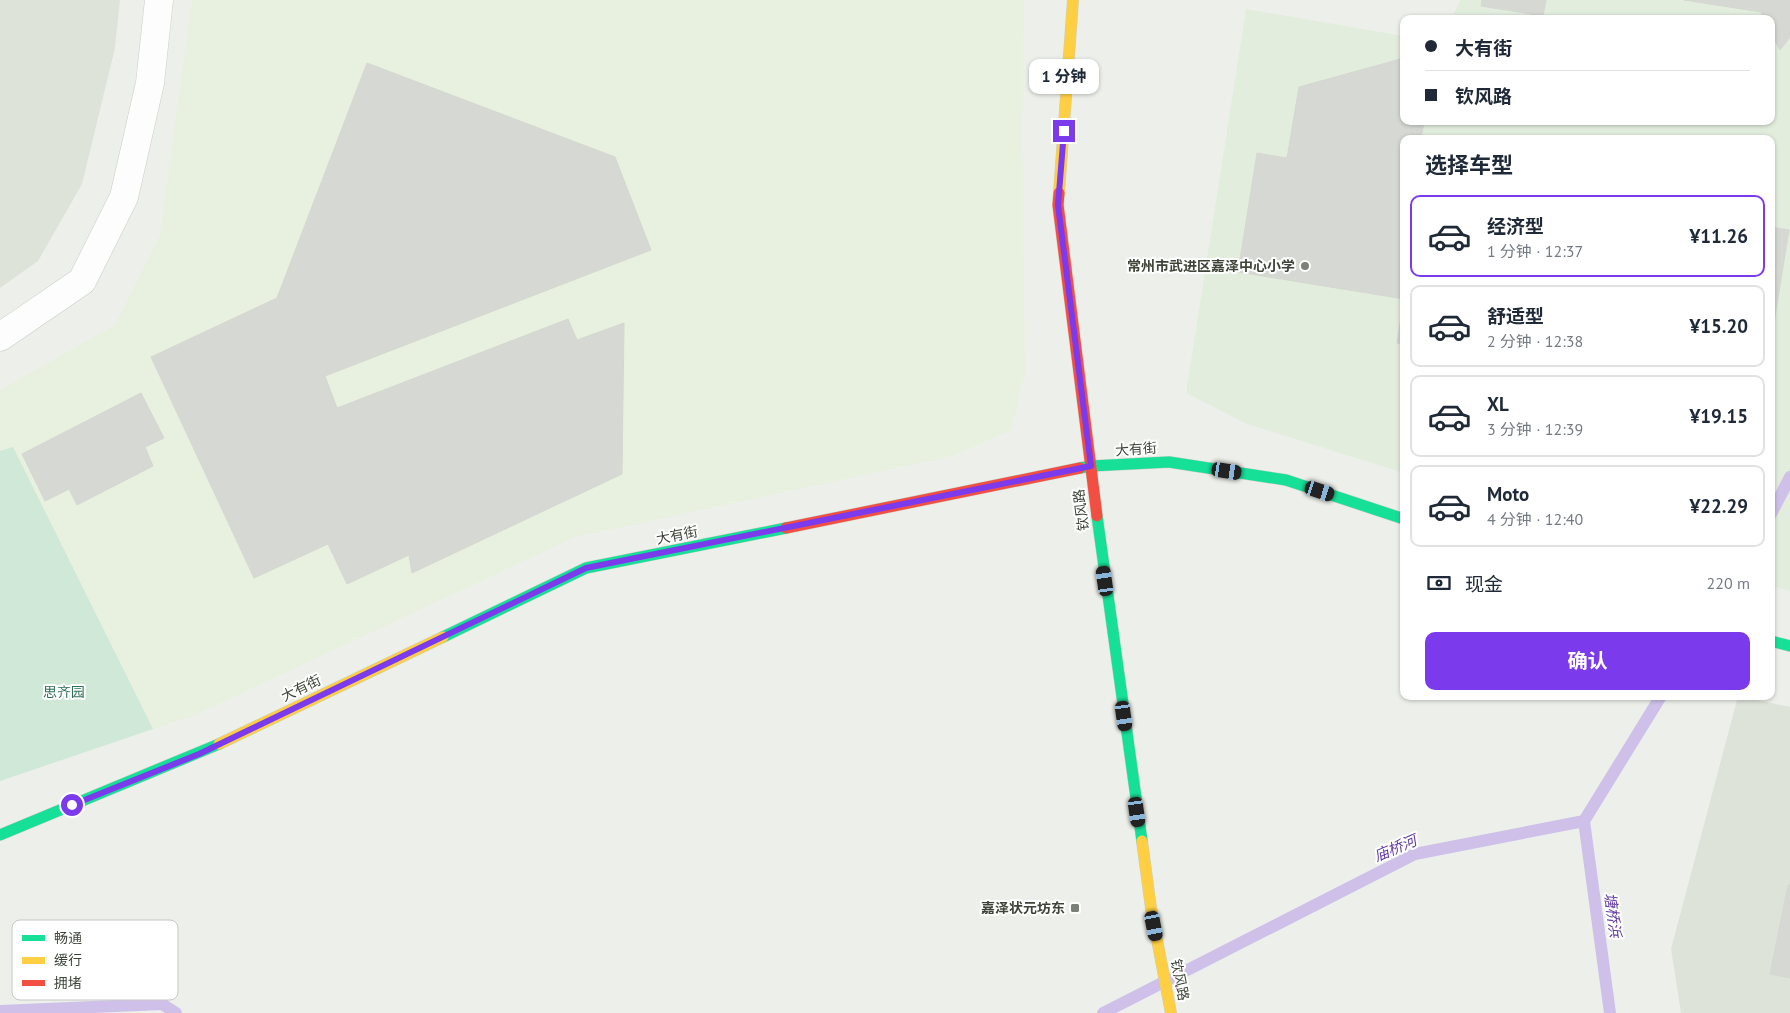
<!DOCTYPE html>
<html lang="zh">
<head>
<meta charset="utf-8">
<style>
	:root { --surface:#fff; --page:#f2f2f3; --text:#1f2937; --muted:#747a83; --line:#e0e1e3; --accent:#7c3aed }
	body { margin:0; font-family:"PT Sans","Noto Sans SC",sans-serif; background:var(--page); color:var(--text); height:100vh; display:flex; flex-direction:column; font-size:19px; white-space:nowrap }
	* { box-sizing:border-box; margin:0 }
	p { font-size:16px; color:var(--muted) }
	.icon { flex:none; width:28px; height:28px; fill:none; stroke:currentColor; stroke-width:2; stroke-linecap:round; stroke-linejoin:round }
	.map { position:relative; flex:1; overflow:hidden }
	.side { position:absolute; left:1400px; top:135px; width:375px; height:565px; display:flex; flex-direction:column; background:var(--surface); border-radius:10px; box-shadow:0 1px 4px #0004 }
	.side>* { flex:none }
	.hud { position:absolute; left:1400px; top:15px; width:375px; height:110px; border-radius:10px; box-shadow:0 1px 4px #0004; display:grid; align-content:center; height:110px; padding:0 25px; background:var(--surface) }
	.end { position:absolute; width:22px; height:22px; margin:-11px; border:6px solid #7c3aed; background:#fff; box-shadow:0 0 0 2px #fff }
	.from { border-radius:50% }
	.bubble { position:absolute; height:35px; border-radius:10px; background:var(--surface); box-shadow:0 1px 4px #0004; font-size:16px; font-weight:700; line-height:35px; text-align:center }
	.car { position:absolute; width:15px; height:30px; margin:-15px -8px; border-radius:6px; box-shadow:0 0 4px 1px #0007; background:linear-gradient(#222 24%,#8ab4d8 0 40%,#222 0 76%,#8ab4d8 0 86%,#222 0) }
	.hud b { display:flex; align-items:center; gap:18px; height:48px; font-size:19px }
	.hud b+b { border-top:1px solid var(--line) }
	.hud i { width:12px; height:12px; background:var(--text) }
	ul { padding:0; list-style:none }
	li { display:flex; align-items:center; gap:15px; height:82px; margin:0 10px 8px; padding:0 15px; border:2px solid var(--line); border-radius:10px }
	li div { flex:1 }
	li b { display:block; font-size:19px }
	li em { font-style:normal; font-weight:700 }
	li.selected { border-color:var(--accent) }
	li>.icon { width:45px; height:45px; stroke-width:1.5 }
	h2 { padding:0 25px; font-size:22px; line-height:60px }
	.pay { display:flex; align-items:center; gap:12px; height:55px; padding:0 25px; font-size:19px }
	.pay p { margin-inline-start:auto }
	.button { display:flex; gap:10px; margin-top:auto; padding:10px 25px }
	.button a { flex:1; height:58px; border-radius:10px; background:var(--accent); color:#fff; font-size:20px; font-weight:700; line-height:58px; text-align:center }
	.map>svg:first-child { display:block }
</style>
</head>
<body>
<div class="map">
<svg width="1790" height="1013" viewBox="0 0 1790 1013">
	<rect width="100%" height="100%" fill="#edf0ea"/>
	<path fill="#dde3d9" d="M0,0H120L115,48L82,184L38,261L0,288Z
		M1738,696L1790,707V1013H1681L1671,949Z"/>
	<path fill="#e8f1df" d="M192,0H1024L1022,129L1025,373L1011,430L952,456L575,537L195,715L0,781V390L115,325L160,234Z"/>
	<path fill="#e3edde" d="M1460,0H1790V591L1771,586V139H1404V473L1247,424L1186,393L1246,9L1404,36V121H1771V19H1451Z"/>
	<path fill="#cfe8d7" d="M13,447L153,729L0,781V451Z"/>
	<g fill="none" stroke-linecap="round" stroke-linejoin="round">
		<path stroke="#cec0e9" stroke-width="12" d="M1771,514L1790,477
			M1584,821L1610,1013
			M0,1011L162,1004L176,1013
			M1103,1013L1415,854L1584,821L1661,696"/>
	</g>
	<path fill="#d6d9d3" stroke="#d4d8d0" d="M1482,0H1546L1543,16L1481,6Z
		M1684,0H1790V37L1780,50L1771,33V19H1764L1761,12Z
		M1404,58V121H1424L1421,139H1404V299L1238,272L1257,153L1287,158L1299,87Z
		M367,63L615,157L651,250L325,376L337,408L568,319L577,340L624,323L622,474L412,573L409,555L347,584L328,544L254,578L151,357L277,298Z
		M1771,227L1789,230L1771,341Z
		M1404,299V344L1397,343Z
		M141,393L164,438L145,447L153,466L77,505L69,489L45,501L22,454Z
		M1788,885H1790V978L1770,974Z"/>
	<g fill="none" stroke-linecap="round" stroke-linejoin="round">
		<defs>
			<path id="street" d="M0,337L82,281L124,197L150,83L159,0"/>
			<path id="fast" d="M1080,468L1091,466L1169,462L1286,480L1404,519
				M1097,516L1142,841
				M443,637L586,568L786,528
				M1771,641L1790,646
				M0,835L219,744"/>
			<path id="slow" d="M1059,193L1073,0
				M219,744L443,637
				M1142,841L1151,908L1171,1013"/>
			<path id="jam" d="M1059,193L1058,205L1097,516
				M786,528L1080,468"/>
		</defs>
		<use href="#street" stroke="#cbcec8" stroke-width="29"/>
		<use href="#fast" stroke="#c8cfc4" stroke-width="12"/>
		<use href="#slow" stroke="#c8cfc4" stroke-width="12"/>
		<use href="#jam" stroke="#c8cfc4" stroke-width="12"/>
		<use href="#street" stroke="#fcfdfc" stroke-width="28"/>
		<use href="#fast" stroke="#16e098" stroke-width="11"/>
		<use href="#slow" stroke="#ffcf43" stroke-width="11"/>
		<use href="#jam" stroke="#f24e42" stroke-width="11"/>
	</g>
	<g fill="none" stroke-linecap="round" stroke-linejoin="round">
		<path stroke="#7c3aed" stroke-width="6" d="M72,805L199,754L586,568L1091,466L1058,205L1064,131"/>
	</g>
	<g fill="#7b8176" stroke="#fff" stroke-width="2">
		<circle cx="1305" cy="266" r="5"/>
		<rect x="1070" y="903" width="10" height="10" rx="2.5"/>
	</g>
	<g text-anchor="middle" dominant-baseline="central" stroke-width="4" stroke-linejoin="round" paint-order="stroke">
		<g font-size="14" font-weight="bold" fill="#3e4538" stroke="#fff" text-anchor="end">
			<text x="1295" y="266">常州市武进区嘉泽中心小学</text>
			<text x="1065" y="908">嘉泽状元坊东</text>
		</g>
		<g font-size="14" fill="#3e4538" stroke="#fff">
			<text transform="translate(1136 449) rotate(-4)">大有街</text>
			<text transform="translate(1081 510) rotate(-97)">钦风路</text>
			<text transform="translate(677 535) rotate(-11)">大有街</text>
			<text transform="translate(301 688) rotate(-26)">大有街</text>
			<text transform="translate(1180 980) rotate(79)">钦风路</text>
		</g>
		<g font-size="14" fill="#327055" stroke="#fff">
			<text x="64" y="692">思齐园</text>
		</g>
		<g font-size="15" font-style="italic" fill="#633da4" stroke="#fff">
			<text transform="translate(1395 848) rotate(-23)">庙桥河</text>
			<text transform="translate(1613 915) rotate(82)">塘桥浜</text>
		</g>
	</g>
	<rect x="12" y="920" width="166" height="80" rx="8" fill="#fff" stroke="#c5c7c3" stroke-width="1"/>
	<rect x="22" y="935" width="23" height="6" fill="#16e098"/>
	<rect x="22" y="957" width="23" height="7" fill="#ffcf43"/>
	<rect x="22" y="980" width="23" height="6" fill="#f24e42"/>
	<g font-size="14" fill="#3e4538">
		<text x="54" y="943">畅通</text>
		<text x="54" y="965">缓行</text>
		<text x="54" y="988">拥堵</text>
	</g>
</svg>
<i class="end from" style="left:72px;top:805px"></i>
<i class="end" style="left:1064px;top:131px"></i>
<div class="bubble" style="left:1029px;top:59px;width:70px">1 分钟</div>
<i class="car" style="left:1227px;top:471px;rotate:99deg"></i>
<i class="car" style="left:1320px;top:491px;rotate:108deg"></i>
<i class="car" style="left:1105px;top:581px;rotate:352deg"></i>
<i class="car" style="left:1124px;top:716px;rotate:172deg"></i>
<i class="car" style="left:1137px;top:812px;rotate:172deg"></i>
<i class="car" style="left:1154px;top:926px;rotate:169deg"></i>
<div class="hud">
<b><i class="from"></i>大有街</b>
<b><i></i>钦风路</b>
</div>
<section class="side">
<h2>选择车型</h2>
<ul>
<li class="selected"><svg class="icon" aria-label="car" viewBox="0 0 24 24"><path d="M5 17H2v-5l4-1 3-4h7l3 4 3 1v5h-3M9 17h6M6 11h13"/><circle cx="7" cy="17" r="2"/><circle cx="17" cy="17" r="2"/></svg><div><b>经济型</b><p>1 分钟 · 12:37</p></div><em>¥11.26</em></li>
<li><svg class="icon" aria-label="car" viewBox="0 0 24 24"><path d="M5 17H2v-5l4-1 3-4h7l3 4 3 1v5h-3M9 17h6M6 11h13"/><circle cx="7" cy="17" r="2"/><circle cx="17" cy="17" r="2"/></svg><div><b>舒适型</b><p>2 分钟 · 12:38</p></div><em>¥15.20</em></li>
<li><svg class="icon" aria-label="car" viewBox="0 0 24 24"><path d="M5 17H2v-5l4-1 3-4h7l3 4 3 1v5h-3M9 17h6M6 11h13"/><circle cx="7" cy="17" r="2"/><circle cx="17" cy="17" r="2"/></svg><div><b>XL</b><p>3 分钟 · 12:39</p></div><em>¥19.15</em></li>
<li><svg class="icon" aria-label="car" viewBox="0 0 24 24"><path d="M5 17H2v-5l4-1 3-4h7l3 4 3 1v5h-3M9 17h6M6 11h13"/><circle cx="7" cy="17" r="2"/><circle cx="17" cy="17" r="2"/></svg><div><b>Moto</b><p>4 分钟 · 12:40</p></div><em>¥22.29</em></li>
</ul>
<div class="pay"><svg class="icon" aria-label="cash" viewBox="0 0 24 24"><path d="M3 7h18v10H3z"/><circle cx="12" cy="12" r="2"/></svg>现金<p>220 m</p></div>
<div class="button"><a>确认</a></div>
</section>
</div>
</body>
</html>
